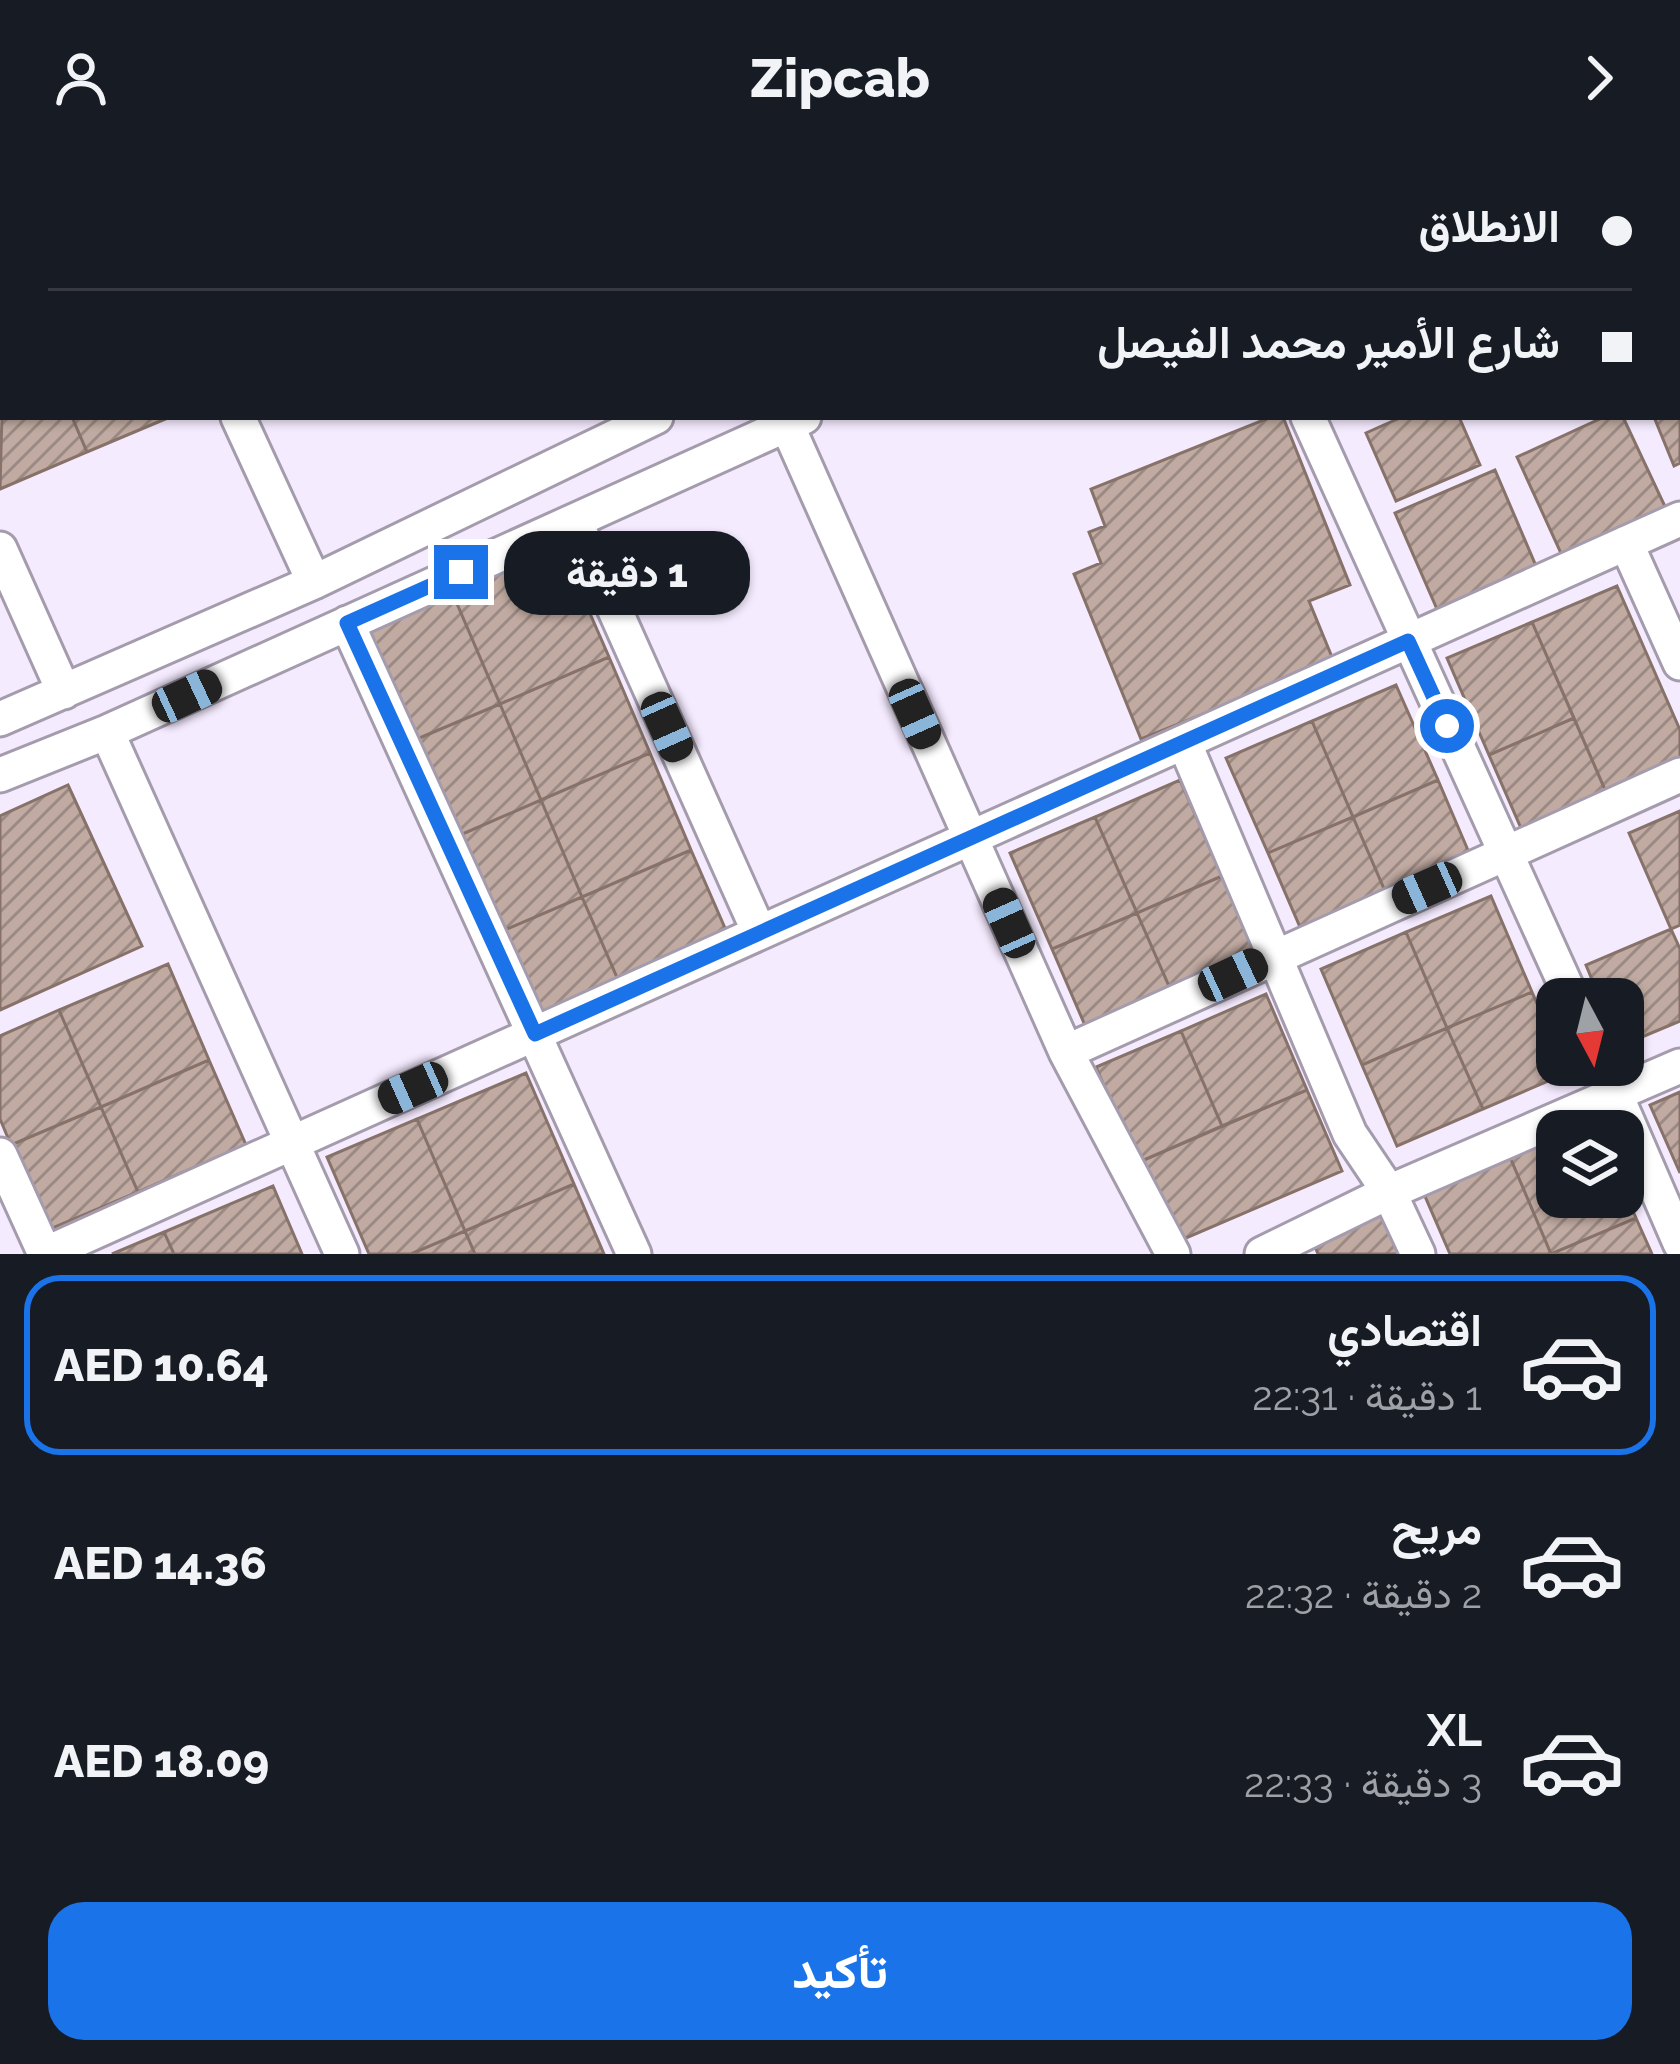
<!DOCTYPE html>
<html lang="ar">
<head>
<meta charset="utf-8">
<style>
	:root { --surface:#171b24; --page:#20242c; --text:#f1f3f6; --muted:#9ea1a6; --line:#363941; --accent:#1a73e8 }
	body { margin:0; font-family:Raleway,Vazirmatn,sans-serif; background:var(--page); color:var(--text); direction:rtl; height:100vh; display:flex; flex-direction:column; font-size:45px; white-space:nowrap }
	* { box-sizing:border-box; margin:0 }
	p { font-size:39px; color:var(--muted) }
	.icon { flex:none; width:66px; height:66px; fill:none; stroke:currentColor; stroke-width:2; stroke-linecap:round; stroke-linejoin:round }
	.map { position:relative; height:1098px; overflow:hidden; direction:ltr }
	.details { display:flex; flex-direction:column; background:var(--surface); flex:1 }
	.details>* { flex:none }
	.banner { position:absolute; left:0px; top:0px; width:1680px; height:264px; box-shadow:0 3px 9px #0004; direction:rtl; display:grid; align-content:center; height:264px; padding:0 48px; background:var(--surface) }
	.needle { width:78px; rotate:173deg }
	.controls { position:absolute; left:1536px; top:822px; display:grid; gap:24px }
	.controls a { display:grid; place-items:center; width:108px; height:108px; border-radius:24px; background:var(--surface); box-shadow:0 3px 9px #0004; font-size:60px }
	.end { position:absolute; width:54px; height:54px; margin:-27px; border:15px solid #1a73e8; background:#fff; box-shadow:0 0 0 6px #fff }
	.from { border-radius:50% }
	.bubble { position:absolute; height:84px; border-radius:36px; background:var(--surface); box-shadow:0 3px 9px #0004; font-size:39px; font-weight:800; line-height:84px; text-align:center; direction:rtl }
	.car { position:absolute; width:36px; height:72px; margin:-36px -18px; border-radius:15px; box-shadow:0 0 9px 3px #0007; background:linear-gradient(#222 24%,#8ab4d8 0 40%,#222 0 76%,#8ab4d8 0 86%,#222 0) }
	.banner b { display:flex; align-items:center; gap:42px; height:114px; font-size:45px }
	.banner b+b { border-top:3px solid var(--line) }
	.banner i { width:30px; height:30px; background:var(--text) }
	ul { padding:21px 0 0; list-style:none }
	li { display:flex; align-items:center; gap:36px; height:180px; margin:0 24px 18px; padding:0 24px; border:6px solid transparent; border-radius:36px }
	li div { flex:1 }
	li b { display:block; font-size:45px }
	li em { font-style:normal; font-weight:800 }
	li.current { border-color:var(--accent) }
	li>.icon { width:108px; height:108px; stroke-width:1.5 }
	.cta { display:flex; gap:24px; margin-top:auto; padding:24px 48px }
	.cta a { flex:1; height:138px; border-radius:36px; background:var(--accent); color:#fff; font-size:48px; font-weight:800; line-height:138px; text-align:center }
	header { display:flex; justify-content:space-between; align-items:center; height:156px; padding:0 48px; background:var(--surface); font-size:54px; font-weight:800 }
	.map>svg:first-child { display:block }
</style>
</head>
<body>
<header><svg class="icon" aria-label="forward" viewBox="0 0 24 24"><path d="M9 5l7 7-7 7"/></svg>Zipcab<svg class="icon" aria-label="person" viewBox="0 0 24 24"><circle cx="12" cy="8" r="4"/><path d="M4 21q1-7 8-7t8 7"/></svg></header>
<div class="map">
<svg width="1680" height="1098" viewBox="0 0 1680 1098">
	<defs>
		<pattern id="building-hatch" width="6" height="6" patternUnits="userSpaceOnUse" patternTransform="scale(3)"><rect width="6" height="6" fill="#c0aaa1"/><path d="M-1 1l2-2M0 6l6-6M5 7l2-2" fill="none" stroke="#9b8a83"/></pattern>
	</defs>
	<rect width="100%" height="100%" fill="#f5ebff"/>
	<path fill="url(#building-hatch)" stroke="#87726a" stroke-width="3" d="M1680,50V131L1677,132V51Z
		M0,93L3,100L0,219Z
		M1680,137V218L1677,219V138Z
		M3,218V261H72L87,296L0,333Z
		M1680,228V307L1674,310L1654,261H1677Z
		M72,261H170L87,296Z
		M1271,261H1283L1350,429L1309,445L1334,506L1141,583L1074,418L1101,407L1089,376L1105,370L1091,333Z
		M1402,261H1459L1480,309L1396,345L1366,277Z
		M1604,261H1623L1669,359L1565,406L1517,301Z
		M1495,314L1539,417L1440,460L1395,357Z
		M560,389L609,501L500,548L452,436Z
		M1617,430L1680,574V613L1609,643L1532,466Z
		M452,436L500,548L410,586L362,475Z
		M1532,466L1574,562L1489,599L1447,502Z
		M609,501L650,597L541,644L500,548Z
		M1396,529L1438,624L1353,661L1312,565Z
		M500,548L541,644L451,683L410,586Z
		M1574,562L1609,643L1524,679L1489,599Z
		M1312,565L1353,661L1268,697L1226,602Z
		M650,597L691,694L582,741L541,644Z
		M1180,624L1222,720L1137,757L1095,661Z
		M1438,624L1473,706L1388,742L1353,661Z
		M68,629L142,790L0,854V660Z
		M541,644L582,741L493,779L451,683Z
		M1680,655V769L1671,773L1629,677Z
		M1095,661L1137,757L1052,793L1010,697Z
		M1353,661L1388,742L1303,778L1268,697Z
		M691,694L728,779L619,826L582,741Z
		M1222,720L1257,801L1172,837L1137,757Z
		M1491,740L1532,836L1447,872L1406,776Z
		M582,741L619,826L530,864L493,779Z
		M1137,757L1172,837L1087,874L1052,793Z
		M1671,773L1680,793V865L1623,889V843H1600L1586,809Z
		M1406,776L1447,872L1362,909L1321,813Z
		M168,808L209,904L101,951L59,854Z
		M1532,836L1557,893V909H1564L1567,917L1483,953L1447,872Z
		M1266,838L1307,934L1222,970L1181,875Z
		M59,854L101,951L11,989L0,963V880Z
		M1447,872L1483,953L1397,990L1362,909Z
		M1181,875L1222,970L1137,1007L1096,911Z
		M209,904L246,989L138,1036L101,951Z
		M526,917L574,1028L465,1075L417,963Z
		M1307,934L1342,1015L1172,1088L1137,1007Z
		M1680,936V1017L1650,949Z
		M101,951L138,1036L48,1074L11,989Z
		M417,963L465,1075L411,1098H369L327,1001Z
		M1557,981V1041H1623V1032L1636,1062L1551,1098L1510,1001Z
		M1510,1001L1551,1098H1450L1424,1038Z
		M574,1028L604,1098H475L465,1075Z
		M273,1030L302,1098H174L164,1076Z
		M1381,1053L1400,1098H1318L1312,1083Z
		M1636,1062L1652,1098H1551Z
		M465,1075L475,1098H411Z
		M164,1076L174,1098H112Z"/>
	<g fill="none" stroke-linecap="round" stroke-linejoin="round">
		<defs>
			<path id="street" d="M121,0L123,3
				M636,0L637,3
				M167,3L174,0
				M1378,3L1385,0
				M0,78L3,77
				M238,261L314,426
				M1308,261L1572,843
				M787,269L1066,896L1173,1098
				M575,365L759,776
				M1626,387L1680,507
				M0,393L64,536
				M347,467L634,1098
				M0,563L314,426L656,261
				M107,576L342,1098
				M1184,586L1350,978L1389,1036L1418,1098
				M0,619L107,576L804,261
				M1066,896L1680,619
				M1603,909L1680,1087
				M0,999L45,1098
				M45,1098L1680,363
				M1262,1098L1389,1036L1680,910"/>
			<path id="secondary" d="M1153,0L1155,3
				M1201,0L1202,3"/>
		</defs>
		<use href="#street" stroke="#a49bad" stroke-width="39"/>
		<use href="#secondary" stroke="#a49bad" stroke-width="51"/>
		<use href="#street" stroke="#fff" stroke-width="33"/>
		<use href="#secondary" stroke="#fff" stroke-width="45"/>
	</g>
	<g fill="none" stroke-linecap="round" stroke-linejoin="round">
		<path stroke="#1a73e8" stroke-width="15" d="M461,416L347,467L535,878L1408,485L1447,570"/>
	</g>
</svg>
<div class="controls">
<a><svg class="needle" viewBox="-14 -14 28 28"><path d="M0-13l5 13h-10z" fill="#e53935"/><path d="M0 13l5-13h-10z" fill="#9ea1a6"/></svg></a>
<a><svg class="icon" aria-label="layers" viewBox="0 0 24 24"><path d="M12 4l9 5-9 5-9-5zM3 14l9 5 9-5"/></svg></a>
</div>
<i class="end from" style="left:1447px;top:570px"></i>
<i class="end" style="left:461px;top:416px"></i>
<div class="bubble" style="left:504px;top:375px;width:246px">1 دقيقة</div>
<i class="car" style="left:187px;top:540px;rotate:65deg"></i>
<i class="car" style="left:915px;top:558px;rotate:156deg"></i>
<i class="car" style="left:667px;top:571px;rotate:156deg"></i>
<i class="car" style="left:1427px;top:732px;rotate:246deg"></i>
<i class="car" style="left:1009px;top:767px;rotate:336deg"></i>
<i class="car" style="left:1233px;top:819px;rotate:65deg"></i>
<i class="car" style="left:413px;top:932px;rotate:246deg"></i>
<div class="banner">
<b><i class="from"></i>الانطلاق</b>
<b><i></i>شارع الأمير محمد الفيصل</b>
</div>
</div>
<section class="details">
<ul>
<li class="current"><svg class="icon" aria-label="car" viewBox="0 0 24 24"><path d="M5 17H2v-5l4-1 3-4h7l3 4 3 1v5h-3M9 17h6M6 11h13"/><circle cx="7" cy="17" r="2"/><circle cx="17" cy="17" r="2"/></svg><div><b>اقتصادي</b><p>1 دقيقة · 22:31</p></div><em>AED 10.64</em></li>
<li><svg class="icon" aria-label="car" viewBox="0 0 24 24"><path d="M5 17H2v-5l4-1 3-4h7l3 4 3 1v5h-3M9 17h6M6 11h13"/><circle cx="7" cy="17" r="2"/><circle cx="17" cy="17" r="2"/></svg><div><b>مريح</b><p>2 دقيقة · 22:32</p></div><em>AED 14.36</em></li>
<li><svg class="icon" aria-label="car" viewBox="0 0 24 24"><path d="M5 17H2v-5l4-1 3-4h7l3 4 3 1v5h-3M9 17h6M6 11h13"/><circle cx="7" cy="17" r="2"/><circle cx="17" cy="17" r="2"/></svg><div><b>XL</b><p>3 دقيقة · 22:33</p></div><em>AED 18.09</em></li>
</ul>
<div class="cta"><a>تأكيد</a></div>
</section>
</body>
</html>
